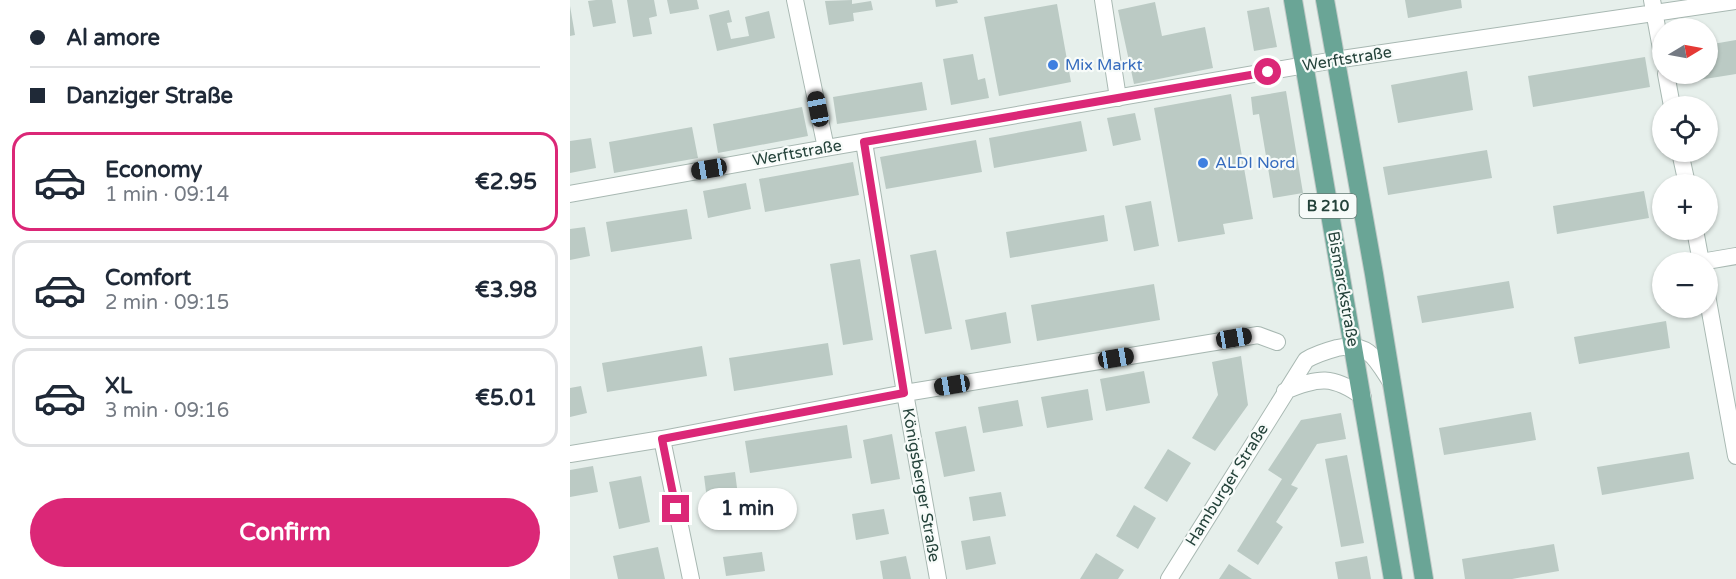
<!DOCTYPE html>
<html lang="en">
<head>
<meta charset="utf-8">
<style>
	:root { --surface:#fff; --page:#f6f6f7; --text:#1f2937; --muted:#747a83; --line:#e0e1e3; --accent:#db2777 }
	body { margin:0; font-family:"Varela Round",sans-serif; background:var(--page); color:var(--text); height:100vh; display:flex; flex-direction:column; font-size:22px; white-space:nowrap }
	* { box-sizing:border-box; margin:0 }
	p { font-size:20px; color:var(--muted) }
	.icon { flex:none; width:33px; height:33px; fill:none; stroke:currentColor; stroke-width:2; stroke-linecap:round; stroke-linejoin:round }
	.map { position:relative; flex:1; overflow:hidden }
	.details { display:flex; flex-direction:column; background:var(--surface); width:570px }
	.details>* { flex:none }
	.guide { display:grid; align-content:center; height:132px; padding:0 30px; background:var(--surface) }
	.needle { width:39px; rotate:80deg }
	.tools { position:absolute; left:1082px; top:18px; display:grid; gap:12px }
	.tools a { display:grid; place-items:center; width:66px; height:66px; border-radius:50%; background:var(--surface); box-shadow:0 2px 4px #0004; font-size:30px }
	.end { position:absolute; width:27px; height:27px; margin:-14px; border:8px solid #db2777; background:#fff; box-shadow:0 0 0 3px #fff }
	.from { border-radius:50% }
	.bubble { position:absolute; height:42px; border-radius:21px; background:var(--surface); box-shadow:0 2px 4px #0004; font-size:20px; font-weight:700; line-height:42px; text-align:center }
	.car { position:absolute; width:18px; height:36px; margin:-18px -9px; border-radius:8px; box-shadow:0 0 4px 2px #0007; background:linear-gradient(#222 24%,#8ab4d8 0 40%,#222 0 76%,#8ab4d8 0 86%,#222 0) }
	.guide b { display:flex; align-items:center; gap:21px; height:57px; font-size:22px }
	.guide b+b { border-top:2px solid var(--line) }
	.guide i { width:15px; height:15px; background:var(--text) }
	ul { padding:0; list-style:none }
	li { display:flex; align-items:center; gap:18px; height:99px; margin:0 12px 9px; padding:0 18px; border:3px solid var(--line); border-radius:18px }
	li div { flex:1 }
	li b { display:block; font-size:22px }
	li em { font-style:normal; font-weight:700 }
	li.current { border-color:var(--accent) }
	li>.icon { width:54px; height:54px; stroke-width:1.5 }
	.button { display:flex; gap:12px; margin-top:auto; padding:12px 30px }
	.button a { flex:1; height:69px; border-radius:36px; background:var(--accent); color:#fff; font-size:24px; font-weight:700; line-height:69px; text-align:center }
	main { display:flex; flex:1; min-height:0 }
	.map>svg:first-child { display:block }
</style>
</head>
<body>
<main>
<section class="details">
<div class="guide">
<b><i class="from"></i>Al amore</b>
<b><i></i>Danziger Straße</b>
</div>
<ul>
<li class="current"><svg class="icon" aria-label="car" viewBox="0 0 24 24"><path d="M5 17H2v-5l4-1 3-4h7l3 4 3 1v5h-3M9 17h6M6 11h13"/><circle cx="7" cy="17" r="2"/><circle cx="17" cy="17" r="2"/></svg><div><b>Economy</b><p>1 min · 09:14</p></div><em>€2.95</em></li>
<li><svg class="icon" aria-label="car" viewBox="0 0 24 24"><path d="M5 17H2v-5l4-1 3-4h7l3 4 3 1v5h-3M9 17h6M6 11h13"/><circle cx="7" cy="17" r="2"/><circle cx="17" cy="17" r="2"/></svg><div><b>Comfort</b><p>2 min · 09:15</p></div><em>€3.98</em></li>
<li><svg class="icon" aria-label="car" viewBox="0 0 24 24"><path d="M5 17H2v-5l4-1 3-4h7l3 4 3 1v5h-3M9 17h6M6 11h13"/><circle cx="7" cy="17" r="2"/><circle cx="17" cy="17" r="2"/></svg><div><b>XL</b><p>3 min · 09:16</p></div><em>€5.01</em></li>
</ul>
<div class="button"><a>Confirm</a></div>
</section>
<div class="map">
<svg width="1166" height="579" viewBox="0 0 1166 579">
	<rect width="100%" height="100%" fill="#e6efeb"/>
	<path fill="#bbcac4" d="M26,0H42L46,23L23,27L18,1Z
		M57,0H84L87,16L79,18L82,34L63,37Z
		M97,0H127L129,9L100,14Z
		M282,0V4L301,1L303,10L283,13L284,21L259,25L255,1Z
		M365,0H387L388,3L366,7Z
		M835,0H891L892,8L838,18Z
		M585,2L592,36L635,27L643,68L564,84L548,10Z
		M487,4L501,82L429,96L414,17Z
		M0,6L5,35L0,36Z
		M699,7L707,47L684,51L677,11Z
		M159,10L162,22L157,23L161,39L179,36L175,17L199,11L205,38L147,51L139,15Z
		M1166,40V74L1116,82L1115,74H1137V45Z
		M403,54L408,80L415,78L419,98L381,105L373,59Z
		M1075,57L1080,87L963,107L958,76Z
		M897,71L903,110L828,123L821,85Z
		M352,82L357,110L267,124L263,97Z
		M716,91L733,193L703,198L689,114L683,115L681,97Z
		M661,94L683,219L653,224L655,234L608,242L584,108Z
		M232,107L238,136L148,153L143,124Z
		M565,113L571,140L543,146L537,118Z
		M511,121L517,151L424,168L419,138Z
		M122,127L128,158L44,173L39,142Z
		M21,138L26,168L0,173V141Z
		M406,140L412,172L316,189L310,157Z
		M917,150L922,178L818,195L813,167Z
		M283,162L289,195L195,212L189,179Z
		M176,183L181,209L138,218L133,191Z
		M1074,191L1079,218L987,234L983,206Z
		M581,201L589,246L564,251L555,206Z
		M117,209L122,239L41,252L36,222Z
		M534,215L538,241L440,258L436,232Z
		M15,227L20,256L0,260V229Z
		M366,250L382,329L355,334L340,255Z
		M290,259L303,340L273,345L260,264Z
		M939,281L944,308L852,323L847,296Z
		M584,284L590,320L467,341L461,305Z
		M436,312L441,343L401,350L395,320Z
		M1096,321L1100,348L1009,364L1004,337Z
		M258,343L263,375L164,391L159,358Z
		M132,346L137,376L37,392L32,363Z
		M671,356L678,405L645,451L622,438L648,395L642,362Z
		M574,371L580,403L536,411L530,379Z
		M11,386L17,413L0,417V388Z
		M518,389L523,420L477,428L471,397Z
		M448,400L453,426L413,433L408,407Z
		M961,412L966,440L874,455L869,428Z
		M771,413L776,439L747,444L721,485L728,488L706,522L713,527L688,565L667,551L712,479L698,470L731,420Z
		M277,425L282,458L180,473L175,441Z
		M396,426L405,471L374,477L365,432Z
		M322,434L330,479L301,484L293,440Z
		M598,449L621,463L597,502L574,488Z
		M1119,452L1124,479L1032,495L1027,467Z
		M777,455L794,543L771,547L755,459Z
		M23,466L28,492L0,497V470Z
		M165,472L171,519L140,523L134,476Z
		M71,476L80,522L49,529L39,482Z
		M431,492L436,516L403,521L399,497Z
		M564,505L586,518L568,549L546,536Z
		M314,509L319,534L286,540L282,514Z
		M420,536L426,564L396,570L391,541Z
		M984,544L989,571L942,579H895L892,559Z
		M88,547L95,579H48L43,556Z
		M192,552L195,571L156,576L153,557Z
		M526,553L554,570L548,579H510Z
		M336,556L341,579H313L310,561Z
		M797,556L801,579H768L765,562Z
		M659,564L682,579H649Z"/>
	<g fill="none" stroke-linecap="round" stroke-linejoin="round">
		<defs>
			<path id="minor" d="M225,0L256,148
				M533,0L548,98
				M1082,0L1092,54
				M1096,74L1102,106
				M294,142L335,393L368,579
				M1110,152L1117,184
				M0,194L256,148L765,60L1166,1
				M1125,230L1131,262
				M1131,262L1166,256
				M1137,295L1166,456
				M715,391C748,377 763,375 793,397
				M92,439L121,579
				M0,454L92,439L335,393L688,335L707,342
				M599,579L736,360C746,354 756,351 767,348C800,342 806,359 822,384"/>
			<path id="primary" d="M723,0L823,579
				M755,0L804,274L854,579"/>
		</defs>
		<use href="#minor" stroke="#a8b8b2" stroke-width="18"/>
		<use href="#primary" stroke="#c2cac8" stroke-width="20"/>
		<use href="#minor" stroke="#fff" stroke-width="16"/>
		<use href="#primary" stroke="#6aa596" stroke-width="18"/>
	</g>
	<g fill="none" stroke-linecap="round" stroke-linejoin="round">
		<path stroke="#db2777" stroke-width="8" d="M106,509L92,439L334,393L294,142L698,72"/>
	</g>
	<g fill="#3f7fe0" stroke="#f7fbf9" stroke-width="2">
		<circle cx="483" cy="65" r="6"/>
		<circle cx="633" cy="163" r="6"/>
	</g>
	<g text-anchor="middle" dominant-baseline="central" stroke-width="4.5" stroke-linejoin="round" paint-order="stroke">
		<rect fill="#f7fbf9" stroke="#637a73" stroke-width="1.5" x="729.5" y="194" width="57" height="24" rx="4.5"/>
		<g font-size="15" font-weight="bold" fill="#24423a">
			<text x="758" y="206">B 210</text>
		</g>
		<g font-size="16" fill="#24423a" stroke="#f7fbf9">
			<text transform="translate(777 59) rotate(-9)">Werftstraße</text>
			<text transform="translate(227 153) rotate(-10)">Werftstraße</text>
			<text transform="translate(773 289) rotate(80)">Bismarckstraße</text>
			<text transform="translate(351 485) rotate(80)">Königsberger Straße</text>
			<text transform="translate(657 485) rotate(-58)">Hamburger Straße</text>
		</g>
		<g font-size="16" fill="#366cbe" stroke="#f7fbf9" text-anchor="start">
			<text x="495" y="65">Mix Markt</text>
			<text x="645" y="163">ALDI Nord</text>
		</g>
	</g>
</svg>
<div class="tools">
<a><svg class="needle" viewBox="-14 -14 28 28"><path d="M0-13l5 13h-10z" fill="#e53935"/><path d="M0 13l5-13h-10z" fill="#747a83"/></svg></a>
<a><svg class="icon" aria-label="locate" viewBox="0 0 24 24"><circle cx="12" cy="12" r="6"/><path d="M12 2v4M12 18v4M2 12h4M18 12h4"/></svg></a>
<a>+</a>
<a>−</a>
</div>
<i class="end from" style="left:698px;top:72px"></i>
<i class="end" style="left:106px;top:509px"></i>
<div class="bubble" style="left:128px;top:488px;width:99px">1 min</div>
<i class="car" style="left:248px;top:109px;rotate:349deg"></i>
<i class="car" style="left:139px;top:169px;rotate:260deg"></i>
<i class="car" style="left:664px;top:338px;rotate:81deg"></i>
<i class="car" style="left:546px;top:358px;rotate:81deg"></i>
<i class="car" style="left:382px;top:385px;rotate:261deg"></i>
</div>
</main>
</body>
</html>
